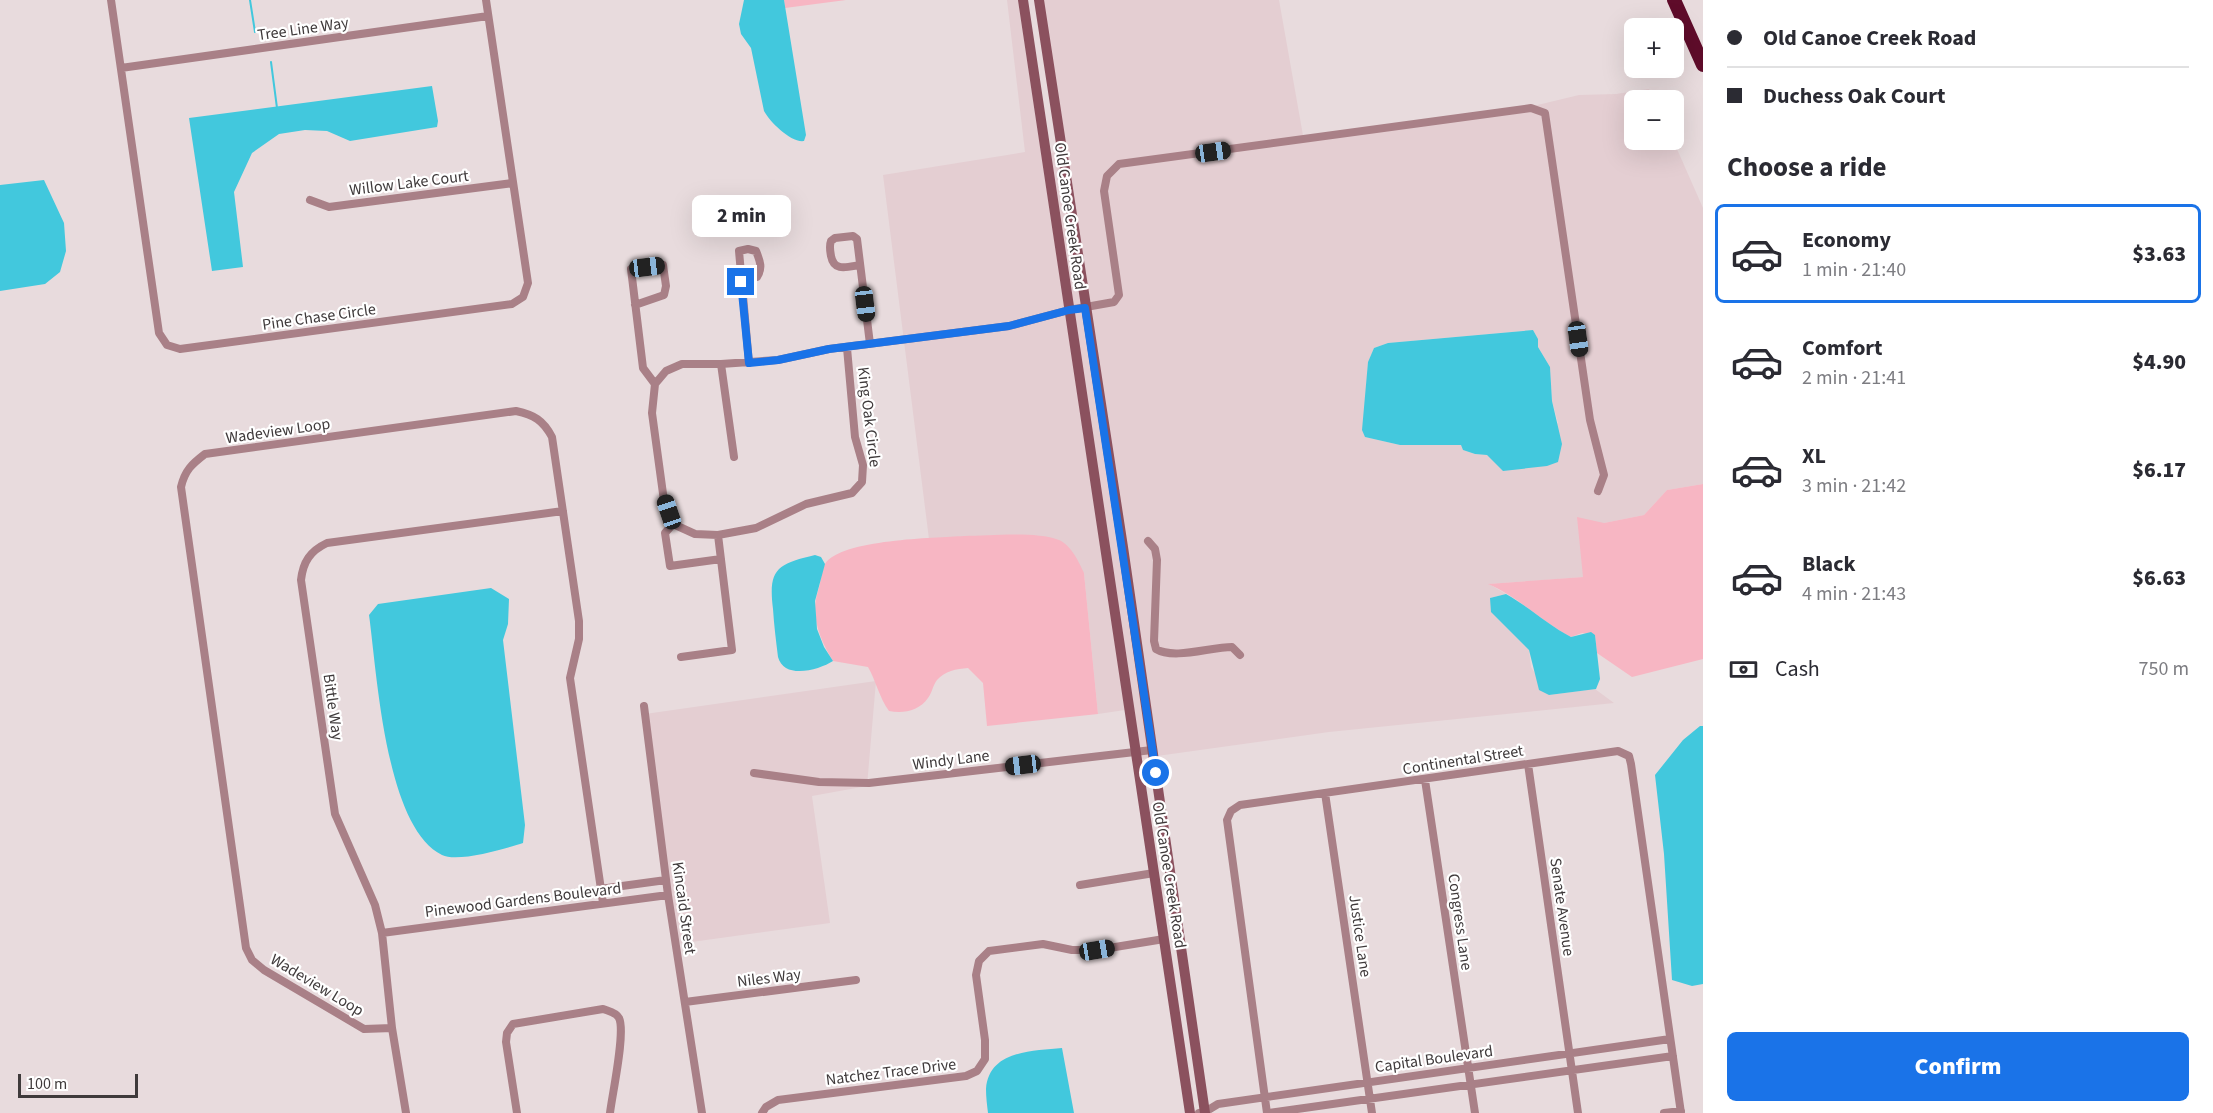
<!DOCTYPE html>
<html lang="en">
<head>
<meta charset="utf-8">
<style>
	:root { --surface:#fff; --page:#f2f2f3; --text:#2b2b33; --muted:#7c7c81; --line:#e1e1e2; --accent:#1a73e8 }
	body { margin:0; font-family:"Source Sans 3",sans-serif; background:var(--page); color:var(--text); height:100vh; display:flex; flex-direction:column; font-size:22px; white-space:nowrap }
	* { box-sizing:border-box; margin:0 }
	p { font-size:20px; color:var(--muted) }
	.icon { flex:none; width:33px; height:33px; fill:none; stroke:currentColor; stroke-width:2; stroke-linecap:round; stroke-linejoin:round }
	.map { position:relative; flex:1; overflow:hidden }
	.sheet { display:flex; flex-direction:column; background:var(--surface); width:510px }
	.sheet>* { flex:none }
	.top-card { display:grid; align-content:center; height:132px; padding:0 24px; background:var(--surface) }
	.tools { position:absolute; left:1624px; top:18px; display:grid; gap:12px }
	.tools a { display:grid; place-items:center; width:60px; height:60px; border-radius:9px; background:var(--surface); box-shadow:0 6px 24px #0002; font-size:30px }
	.scale { position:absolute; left:18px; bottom:15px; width:120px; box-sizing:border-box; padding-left:6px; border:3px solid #3f3a3b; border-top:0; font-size:16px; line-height:21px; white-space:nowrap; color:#3f3a3b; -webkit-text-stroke:4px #fff; paint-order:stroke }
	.end { position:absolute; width:27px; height:27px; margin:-14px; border:8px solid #1a73e8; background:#fff; box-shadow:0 0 0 3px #fff }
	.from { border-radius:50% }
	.bubble { position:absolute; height:42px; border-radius:9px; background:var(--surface); box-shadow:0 6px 24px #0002; font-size:20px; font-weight:800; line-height:42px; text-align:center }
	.car { position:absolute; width:18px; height:36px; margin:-18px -9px; border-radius:8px; box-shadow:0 0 4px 2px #0007; background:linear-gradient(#222 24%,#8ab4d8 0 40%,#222 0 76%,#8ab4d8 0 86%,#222 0) }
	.top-card b { display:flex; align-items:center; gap:21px; height:57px; font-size:22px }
	.top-card b+b { border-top:2px solid var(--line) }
	.top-card i { width:15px; height:15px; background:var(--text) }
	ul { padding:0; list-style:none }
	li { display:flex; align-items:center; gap:18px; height:99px; margin:0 12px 9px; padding:0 12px; border:3px solid transparent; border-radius:9px }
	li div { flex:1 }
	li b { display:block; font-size:22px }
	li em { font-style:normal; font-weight:800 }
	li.current { border-color:var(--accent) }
	li>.icon { width:54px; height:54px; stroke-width:1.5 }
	h2 { padding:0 24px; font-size:27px; line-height:72px }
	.pay { display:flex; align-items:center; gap:15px; height:66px; padding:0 24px; font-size:22px }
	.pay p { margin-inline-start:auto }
	.button { display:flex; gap:12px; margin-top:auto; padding:12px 24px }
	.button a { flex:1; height:69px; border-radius:9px; background:var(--accent); color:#fff; font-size:24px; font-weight:800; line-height:69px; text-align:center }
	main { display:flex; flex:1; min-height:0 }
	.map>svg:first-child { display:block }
</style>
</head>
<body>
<main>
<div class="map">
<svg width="1703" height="1113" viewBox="0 0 1703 1113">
	<rect width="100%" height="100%" fill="#e8dbdd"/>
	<path fill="#e4ced2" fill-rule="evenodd" d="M1007,0H1018L1125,710L1098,714L1084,573L1002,535L929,539L883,175L1025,152Z
		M1043,0H1279L1304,141L1487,117L1579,95L1616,94L1649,89L1654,100H1635V140H1673L1703,208V484L1667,490L1644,515L1604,523L1583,577L1489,584L1506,594L1490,598L1512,632L1529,650L1531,667L1549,695L1595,689L1614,703L1329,732L1157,756ZM1533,330L1538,339V347L1550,367L1552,401L1558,423L1500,466L1487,455L1475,454L1463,450L1461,445H1400L1365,437L1364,417L1368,362L1374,348L1388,343Z
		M1058,152L1119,547L1149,758L1141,759L1050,153Z
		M876,681L867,786L812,796L830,923L677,944L645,714Z"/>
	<path fill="#f7b6c3" d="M784,0H846L785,8Z
		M1703,484V659L1632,677L1597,653L1595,635L1582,633L1571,637C1542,622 1519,597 1488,584L1583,577L1577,517L1604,523L1644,515L1667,490Z
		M964,536C990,536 1035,531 1059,540C1071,545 1079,562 1084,573L1098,714L987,726L983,683L968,668C956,669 945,671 937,680C933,685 932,693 928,698C919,711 903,714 889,711C879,697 876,681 868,667L833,661C820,640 810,616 818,591C821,583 821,571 825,564C841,539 935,538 964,536Z"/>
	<path fill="#42c8dd" d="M744,0H784L806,135L804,141C791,143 770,122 764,111L751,48L741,34L739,24Z
		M432,86L438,121L437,127L350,141L327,131L305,130L279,134L252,153L234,192L243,267L212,271L189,118Z
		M44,180L64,223L66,251L60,272L45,284L0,291V185Z
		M1533,330L1538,339V347L1550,367L1552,401L1562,444L1558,462L1547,466L1503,471L1487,455L1475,454L1463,450L1461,445H1400L1365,437L1362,430L1368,362L1374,348L1388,343Z
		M815,555L821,557L825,564L815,601L817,629L824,647L833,661C819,670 784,680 778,657C776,641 774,625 773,609C768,569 777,564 815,555Z
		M491,588L509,599L508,624L503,640L525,825L523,843C507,848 458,863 442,855C385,827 377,672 369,615L378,604Z
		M1506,594C1529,607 1548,625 1571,637L1591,632L1595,635L1600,679L1596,689L1549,695L1539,690L1529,650L1491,612L1490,598Z
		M1700,726H1703V984L1692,986L1672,980L1664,854L1655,775L1683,740Z
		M1062,1048L1074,1113H988C987,1105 986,1097 986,1089C989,1050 1033,1051 1062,1048Z"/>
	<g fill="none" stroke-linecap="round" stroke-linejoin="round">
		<path stroke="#42c8dd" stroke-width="2" d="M250,0L255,32
			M271,62L277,108"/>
		<path stroke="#a98087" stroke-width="8" d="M111,0L159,333L167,345L180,349L512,304L523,297L528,283L486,0
			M121,68L488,16
			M310,200L329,207L513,183
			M860,265C847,267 834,272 831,256C830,250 829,246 831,241L835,238L853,236L857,239L870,344
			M741,282L757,277C763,268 760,261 756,251L748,249L739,251L749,363
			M635,305L664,295L666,286L663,265L631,269L643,368L655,384
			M847,348L855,437L863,465L862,482L852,493L806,504L756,528L718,535L695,534L673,524L664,501L652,413L655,384L666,371L682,364H721L778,360L829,349L1009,326L1069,310L1114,302L1119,295L1104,191L1107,176L1119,164L1531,108L1545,113L1590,420L1604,475L1598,491
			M721,364L734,457
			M673,524L665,533L670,566L721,559
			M1148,541L1155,549L1157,560L1154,641L1156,649C1174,660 1210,647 1232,647L1240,655
			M681,657L732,650L718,535
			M644,706L668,895L702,1113
			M1528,764L1578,1113
			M754,773L819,782L869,783L1152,750
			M1425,780L1475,1113
			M1325,793L1372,1113
			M1080,885L1154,873
			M600,889L666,880
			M382,933L668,895
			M685,1002L856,980
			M392,1028L364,1029L264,970L252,960L246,948L181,487C185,470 192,464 205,454L516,411C534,415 543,420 552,437L579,621V639L570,678L603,903
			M406,1113L392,1028L382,933L375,905L335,814L301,580C303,562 310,551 327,543L563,511
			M517,1113L506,1042L507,1033L513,1024L603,1009C608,1011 616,1012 619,1018C626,1032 612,1095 610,1113
			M762,1113L766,1107L778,1100L966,1076L977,1071L985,1059V1040L976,975L979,961L989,951L1043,944L1072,950H1097L1164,939
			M1199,1113L1205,1112L1218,1104L1670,1039
			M1267,1113L1227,820L1231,811L1240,805L1618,751L1629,756L1631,764L1681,1113
			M1269,1113L1673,1056
			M1664,1113L1681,1111"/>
		<path stroke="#8b515e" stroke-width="10" d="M1023,0L1190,1113
			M1039,0L1123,547L1205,1113"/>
		<path stroke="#5f0c2a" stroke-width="14" d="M1674,0L1703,65"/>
	</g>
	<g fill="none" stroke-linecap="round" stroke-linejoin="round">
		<path stroke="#1a73e8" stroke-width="8" d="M741,282L749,363L778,360L829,349L1009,326L1069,310L1085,308L1156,773"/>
	</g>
	<g text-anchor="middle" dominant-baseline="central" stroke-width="4.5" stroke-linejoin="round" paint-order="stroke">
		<g font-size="16" fill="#3f3a3b" stroke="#fff">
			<text transform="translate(303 29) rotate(-8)">Tree Line Way</text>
			<text transform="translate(409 183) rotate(-7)">Willow Lake Court</text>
			<text transform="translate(1070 216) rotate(82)">Old Canoe Creek Road</text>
			<text transform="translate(319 317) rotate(-8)">Pine Chase Circle</text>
			<text transform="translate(869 417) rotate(83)">King Oak Circle</text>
			<text transform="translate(278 431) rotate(-8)">Wadeview Loop</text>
			<text transform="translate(333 707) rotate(82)">Bittle Way</text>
			<text transform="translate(951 760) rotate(-7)">Windy Lane</text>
			<text transform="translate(1463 760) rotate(-9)">Continental Street</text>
			<text transform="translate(1169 875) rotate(81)">Old Canoe Creek Road</text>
			<text transform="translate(523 900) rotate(-7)">Pinewood Gardens Boulevard</text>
			<text transform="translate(1562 907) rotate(82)">Senate Avenue</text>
			<text transform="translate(684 908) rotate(82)">Kincaid Street</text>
			<text transform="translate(1460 922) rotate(82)">Congress Lane</text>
			<text transform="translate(1360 936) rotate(82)">Justice Lane</text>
			<text transform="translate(769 978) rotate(-7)">Niles Way</text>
			<text transform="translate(317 985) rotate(31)">Wadeview Loop</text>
			<text transform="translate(1434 1059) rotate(-8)">Capital Boulevard</text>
			<text transform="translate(891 1072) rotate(-7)">Natchez Trace Drive</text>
		</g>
	</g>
</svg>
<div class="tools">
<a>+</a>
<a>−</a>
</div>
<div class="scale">100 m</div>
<i class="end from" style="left:1156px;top:773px"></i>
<i class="end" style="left:741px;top:282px"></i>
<div class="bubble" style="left:692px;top:195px;width:99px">2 min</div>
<i class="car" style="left:1213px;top:152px;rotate:82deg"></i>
<i class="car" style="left:647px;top:267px;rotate:83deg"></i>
<i class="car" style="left:865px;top:304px;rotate:173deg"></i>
<i class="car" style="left:1578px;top:339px;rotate:172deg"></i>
<i class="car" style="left:669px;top:512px;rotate:341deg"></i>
<i class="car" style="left:1023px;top:765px;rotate:263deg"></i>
<i class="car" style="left:1097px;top:950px;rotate:81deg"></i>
</div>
<section class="sheet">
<div class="top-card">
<b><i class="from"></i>Old Canoe Creek Road</b>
<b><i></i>Duchess Oak Court</b>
</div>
<h2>Choose a ride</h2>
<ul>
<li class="current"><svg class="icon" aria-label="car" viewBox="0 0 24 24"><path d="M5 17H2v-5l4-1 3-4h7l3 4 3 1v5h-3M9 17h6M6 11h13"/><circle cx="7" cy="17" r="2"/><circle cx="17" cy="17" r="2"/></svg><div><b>Economy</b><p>1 min · 21:40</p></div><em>$3.63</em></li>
<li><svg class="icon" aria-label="car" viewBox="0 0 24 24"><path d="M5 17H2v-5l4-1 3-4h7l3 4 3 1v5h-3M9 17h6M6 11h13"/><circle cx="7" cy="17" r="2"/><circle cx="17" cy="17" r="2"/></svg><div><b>Comfort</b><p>2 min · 21:41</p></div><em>$4.90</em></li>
<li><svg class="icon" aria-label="car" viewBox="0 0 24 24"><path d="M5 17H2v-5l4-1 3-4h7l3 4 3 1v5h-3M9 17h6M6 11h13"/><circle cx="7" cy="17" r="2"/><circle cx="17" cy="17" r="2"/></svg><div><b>XL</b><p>3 min · 21:42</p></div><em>$6.17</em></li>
<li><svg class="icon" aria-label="car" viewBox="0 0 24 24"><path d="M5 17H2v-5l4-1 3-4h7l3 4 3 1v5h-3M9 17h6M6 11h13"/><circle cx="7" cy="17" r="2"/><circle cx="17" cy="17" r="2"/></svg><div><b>Black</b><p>4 min · 21:43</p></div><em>$6.63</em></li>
</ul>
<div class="pay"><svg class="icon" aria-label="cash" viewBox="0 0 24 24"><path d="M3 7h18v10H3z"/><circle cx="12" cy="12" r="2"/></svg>Cash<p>750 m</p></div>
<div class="button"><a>Confirm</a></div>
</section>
</main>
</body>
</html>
